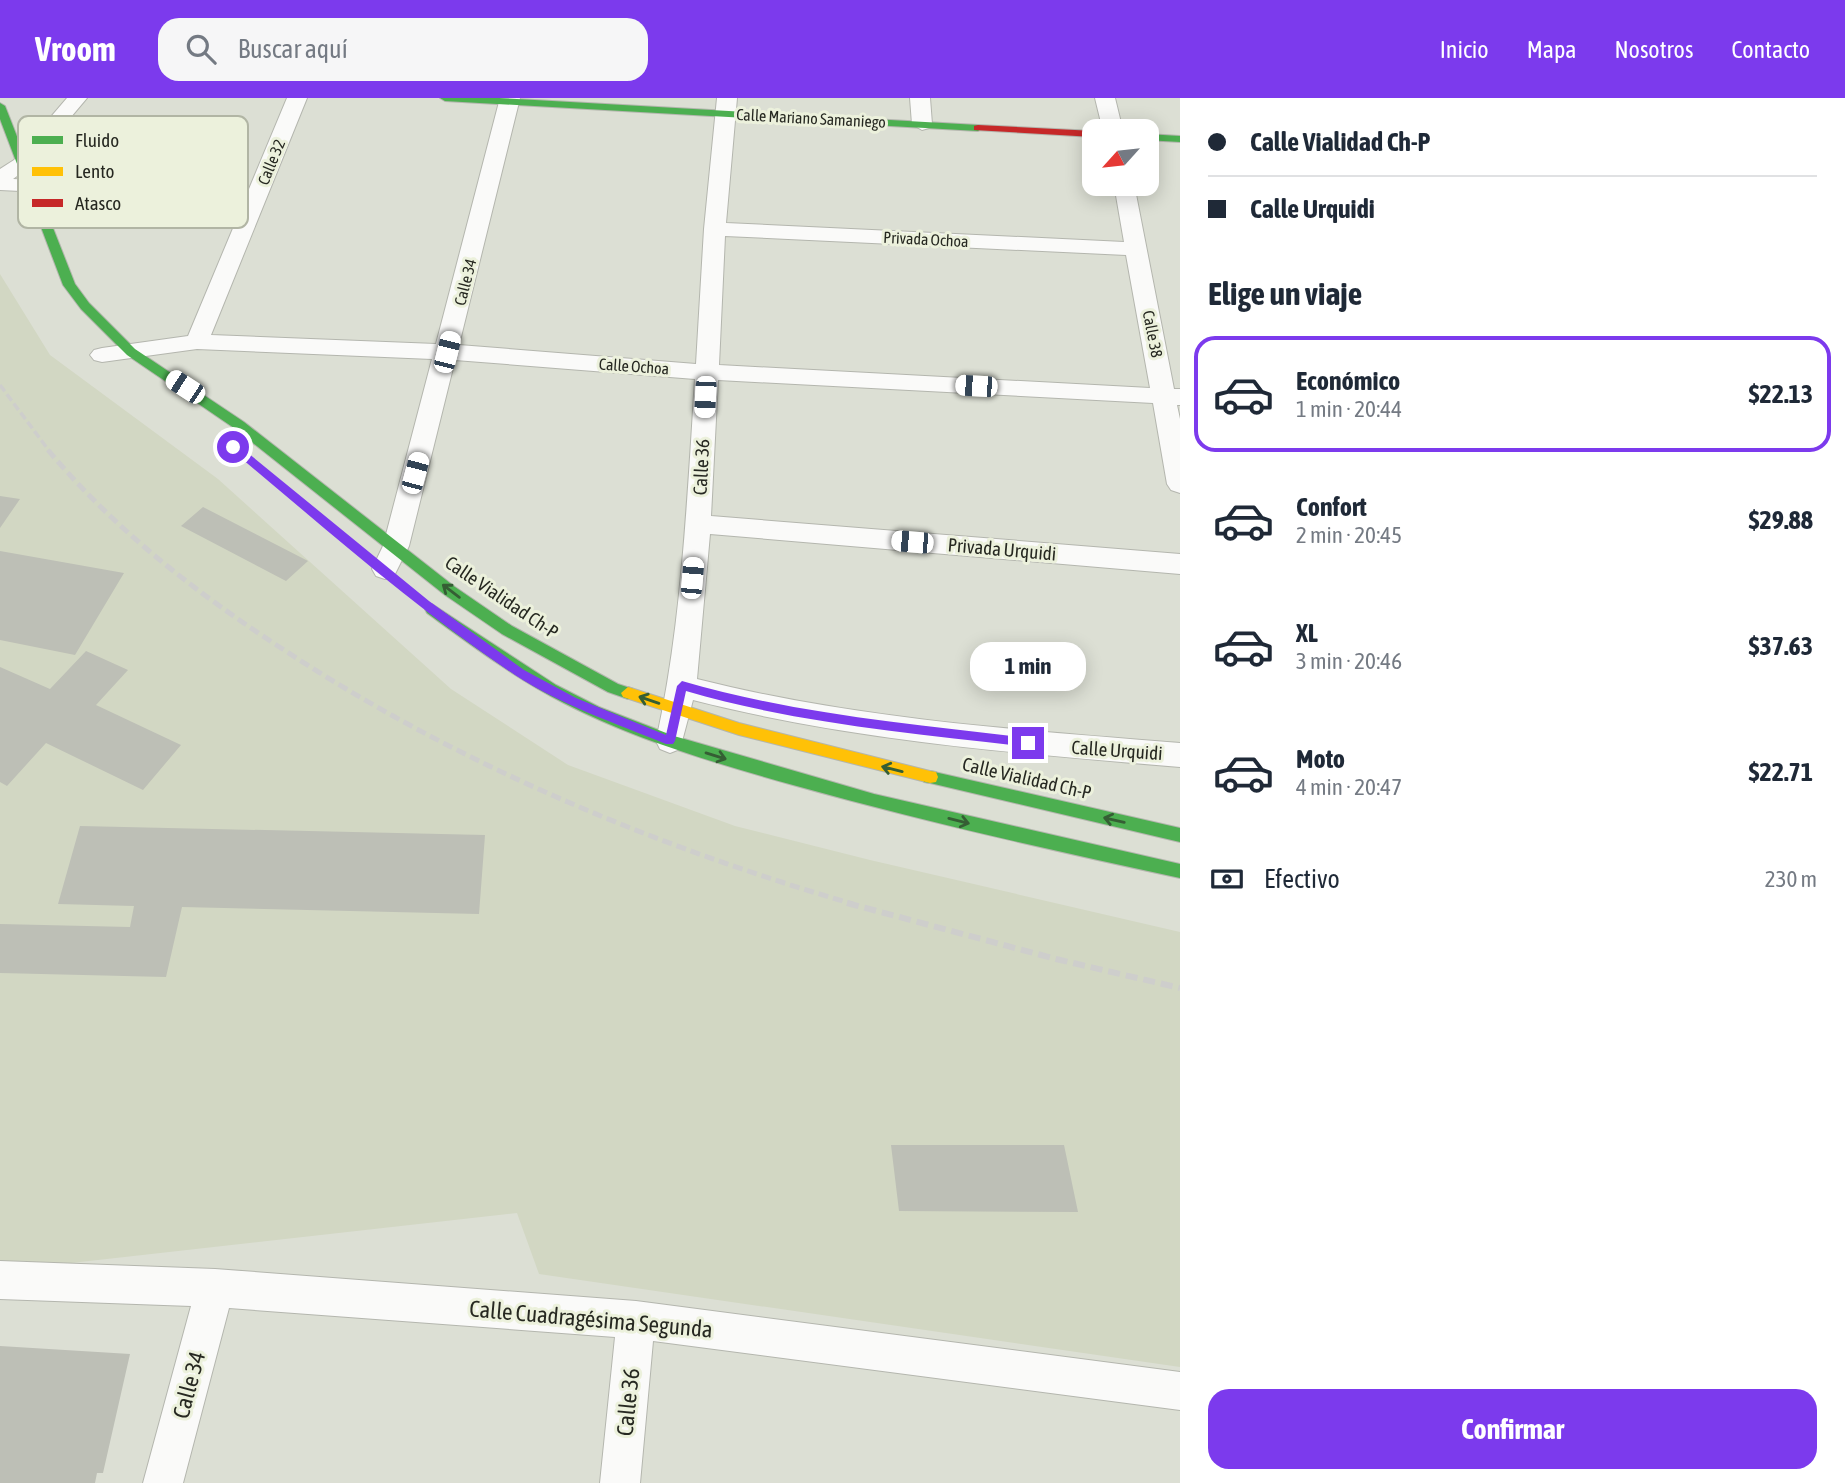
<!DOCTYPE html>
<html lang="es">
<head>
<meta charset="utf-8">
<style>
	:root { --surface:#fff; --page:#f6f6f7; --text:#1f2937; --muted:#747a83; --line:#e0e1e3; --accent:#7c3aed }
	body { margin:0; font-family:"Asap Condensed",sans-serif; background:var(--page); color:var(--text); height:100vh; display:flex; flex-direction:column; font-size:26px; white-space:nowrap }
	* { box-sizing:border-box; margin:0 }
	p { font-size:23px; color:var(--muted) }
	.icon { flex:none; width:38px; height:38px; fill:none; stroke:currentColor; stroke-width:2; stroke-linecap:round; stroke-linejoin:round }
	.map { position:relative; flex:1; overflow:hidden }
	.drawer { display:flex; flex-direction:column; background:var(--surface); width:665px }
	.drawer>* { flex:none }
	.guide { display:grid; align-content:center; height:154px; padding:0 28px; background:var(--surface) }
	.needle { width:46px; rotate:243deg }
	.buttons { position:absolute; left:1082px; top:21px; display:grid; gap:14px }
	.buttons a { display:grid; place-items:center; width:77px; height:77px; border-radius:14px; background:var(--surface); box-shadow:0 4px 18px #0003; font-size:35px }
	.end { position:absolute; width:32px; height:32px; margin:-16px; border:9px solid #7c3aed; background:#fff; box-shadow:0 0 0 4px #fff }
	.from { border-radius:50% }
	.bubble { position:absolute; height:49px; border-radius:21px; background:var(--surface); box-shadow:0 4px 18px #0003; font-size:23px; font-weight:700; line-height:49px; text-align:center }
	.car { position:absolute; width:21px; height:42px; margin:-21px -10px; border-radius:9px; box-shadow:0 0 5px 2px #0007; background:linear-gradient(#fff 24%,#345 0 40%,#fff 0 76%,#345 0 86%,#fff 0) }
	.guide b { display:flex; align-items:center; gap:24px; height:66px; font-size:26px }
	.guide b+b { border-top:2px solid var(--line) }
	.guide i { width:18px; height:18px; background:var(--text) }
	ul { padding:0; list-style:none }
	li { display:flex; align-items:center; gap:21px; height:116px; margin:0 14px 10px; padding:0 14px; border:4px solid transparent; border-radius:21px }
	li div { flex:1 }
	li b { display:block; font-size:26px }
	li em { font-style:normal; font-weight:700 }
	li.active { border-color:var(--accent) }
	li>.icon { width:63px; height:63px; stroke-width:1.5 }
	h2 { padding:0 28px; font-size:32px; line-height:84px }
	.pay { display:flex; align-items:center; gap:18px; height:77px; padding:0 28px; font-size:26px }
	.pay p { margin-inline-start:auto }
	.action { display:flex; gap:14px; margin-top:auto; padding:14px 28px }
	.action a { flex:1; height:80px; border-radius:21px; background:var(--accent); color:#fff; font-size:28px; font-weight:700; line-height:80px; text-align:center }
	header { display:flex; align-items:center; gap:42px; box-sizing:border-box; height:98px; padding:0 35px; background:var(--accent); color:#fff }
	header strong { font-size:33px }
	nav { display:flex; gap:38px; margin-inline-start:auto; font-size:24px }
	.search { width:490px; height:63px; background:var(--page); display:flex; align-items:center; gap:18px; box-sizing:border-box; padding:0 24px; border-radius:21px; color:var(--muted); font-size:26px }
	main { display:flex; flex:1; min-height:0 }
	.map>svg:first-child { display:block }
</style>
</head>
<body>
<header>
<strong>Vroom</strong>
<div class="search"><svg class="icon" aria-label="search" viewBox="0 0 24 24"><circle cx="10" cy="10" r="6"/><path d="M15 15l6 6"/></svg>Buscar aquí</div>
<nav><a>Inicio</a><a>Mapa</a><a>Nosotros</a><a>Contacto</a></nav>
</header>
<main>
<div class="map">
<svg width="1180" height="1385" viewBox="0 0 1180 1385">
	<rect width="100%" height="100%" fill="#dcdfd4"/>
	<path fill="#d2d7c3" d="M0,176L50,257L218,381L451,591L568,667L735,728L870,762L1180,834V1269L539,1176L517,1115L0,1173Z"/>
	<path fill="#bdbfb6" d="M0,398L20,401L0,430Z
		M203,409L308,463L286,483L181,428Z
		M0,453L124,475L75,557L0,542Z
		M86,553L128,572L96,607L181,647L143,692L46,645L7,688L0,684V569L50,591Z
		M80,728L485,737L479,816L182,809L166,879L0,875V826L130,829L134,808L58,806Z
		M891,1047H1064L1078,1114L899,1113Z
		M0,1248L130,1256L103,1375H97L95,1385H0Z"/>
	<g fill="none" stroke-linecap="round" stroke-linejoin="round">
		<defs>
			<path id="street" d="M67,0H87L28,70L13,81L249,91L287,0H307L211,237L436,246L500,0H520L459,247L696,266L704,131L717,0H737L726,125L1124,144L1114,86H1134L1174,291H1180V307H1177L1180,321V395L1171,392L1167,386L1153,305L718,282L711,418L1180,456V476L710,436L697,581C855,621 1018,632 1180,645V669C1016,655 853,643 693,602L680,651L670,655L660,651L656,643C682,525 687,402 695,281L455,262L409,448L394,478L385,481L376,478L372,471L383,448L432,261L197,251L102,264L94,262L90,257L94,252L102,250L188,238L244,104L0,92V71L14,62ZM725,138L1126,157L1150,290L719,267Z
				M910,0H930L932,26L929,30L922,32L912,26Z
				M1095,0H1115L1123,33H1103Z
				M0,1163L215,1171L636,1203L1180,1274V1312L653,1243L640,1385H600L615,1239L229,1210L183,1385H143L191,1208L0,1201Z"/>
			<path id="fast" d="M440,0H499L978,27L983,30L978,33L445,3Z
				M0,5L5,8L75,186L89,205L135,251L244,324L455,489L512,528L618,586L633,591L635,595L633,599L628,601L608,594L502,536L445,497L234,330L127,257L81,211L63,187L0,21Z
				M1146,36L1180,38V44L1146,42Z
				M432,506L556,587L599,609L674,638L874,696L1180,766V780C1050,752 921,723 793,687C715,665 636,642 564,605C515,580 471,547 427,515L425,511L427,507Z
				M930,673L1180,730V744L930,685L924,684L922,679L924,674Z"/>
			<path id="slow" d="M628,589L739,625L930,673L936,674L938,679L936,684L930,685L739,637L623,599L621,595Z"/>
			<path id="jam" d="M978,27L1094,33H1096L1094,39L974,32V28Z"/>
		</defs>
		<use href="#street" stroke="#b4b6ae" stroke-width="2"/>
		<use href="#fast" stroke="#b4b6ae" stroke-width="2"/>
		<use href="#slow" stroke="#b4b6ae" stroke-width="2"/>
		<use href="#jam" stroke="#b4b6ae" stroke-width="2"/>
		<use href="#street" fill="#fafaf9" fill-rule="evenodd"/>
		<use href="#fast" fill="#4caf50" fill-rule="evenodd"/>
		<use href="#slow" fill="#ffc107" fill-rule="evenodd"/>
		<use href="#jam" fill="#c62828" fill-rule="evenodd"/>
		<path stroke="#cececc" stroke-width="3.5" stroke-dasharray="8 3.5" stroke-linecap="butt" d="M0,287L50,354"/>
		<path stroke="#cececc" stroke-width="5" stroke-dasharray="10 5" stroke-linecap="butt" d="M48,352C114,431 195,494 281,550C457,666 651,747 853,806"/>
		<path stroke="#cececc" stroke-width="6" stroke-dasharray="12 6" stroke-linecap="butt" d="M847,805L1056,861L1180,890"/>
	</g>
	<defs><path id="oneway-shaft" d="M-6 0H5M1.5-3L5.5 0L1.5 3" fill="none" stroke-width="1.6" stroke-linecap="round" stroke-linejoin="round" transform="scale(1.75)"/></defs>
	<g stroke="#355e34">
		<use href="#oneway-shaft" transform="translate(451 493) rotate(-143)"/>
		<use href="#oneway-shaft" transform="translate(649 602) rotate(-161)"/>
		<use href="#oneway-shaft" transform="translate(716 658) rotate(17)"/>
		<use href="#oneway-shaft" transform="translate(892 671) rotate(-166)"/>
		<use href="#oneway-shaft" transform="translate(1114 722) rotate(-167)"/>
		<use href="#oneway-shaft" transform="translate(959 723) rotate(14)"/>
	</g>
	<path fill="#7c3aed" d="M230,346H237L429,503L524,572L576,600L666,637L677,588L682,583C795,616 912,626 1028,640L1034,645L1028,649C914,635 798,626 686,593L675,643L673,646H666C615,625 561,607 515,577C414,510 323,428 230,351Z"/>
	<g text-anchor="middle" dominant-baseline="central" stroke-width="6" stroke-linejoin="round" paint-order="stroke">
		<g font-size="16" fill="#262821" stroke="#ecf1dc">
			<text transform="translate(811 20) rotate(3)">Calle Mariano Samaniego</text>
			<text transform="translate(271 64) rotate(-68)">Calle 32</text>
			<text transform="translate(926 141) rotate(3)">Privada Ochoa</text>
			<text transform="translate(465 184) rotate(-76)">Calle 34</text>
			<text transform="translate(1153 236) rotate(79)">Calle 38</text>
			<text transform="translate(634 268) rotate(4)">Calle Ochoa</text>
		</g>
		<g font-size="19" fill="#262821" stroke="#ecf1dc">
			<text transform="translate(701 369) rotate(-87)">Calle 36</text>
			<text transform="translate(1002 451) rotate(5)">Privada Urquidi</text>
			<text transform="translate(502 499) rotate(34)">Calle Vialidad Ch-P</text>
			<text transform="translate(1117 652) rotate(4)">Calle Urquidi</text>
			<text transform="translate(1027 680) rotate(13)">Calle Vialidad Ch-P</text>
		</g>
		<g font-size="23" fill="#262821" stroke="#ecf1dc">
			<text transform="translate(591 1221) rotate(5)">Calle Cuadragésima Segunda</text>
			<text transform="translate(189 1287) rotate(-75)">Calle 34</text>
			<text transform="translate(628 1304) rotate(-84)">Calle 36</text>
		</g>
	</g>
	<rect x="18" y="18" width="230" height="112" rx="10" fill="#ecf1dc" stroke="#b1b5a4" stroke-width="2"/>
	<rect x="32" y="38" width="31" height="8" fill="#4caf50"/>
	<rect x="32" y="69" width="31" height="9" fill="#ffc107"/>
	<rect x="32" y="101" width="31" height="8" fill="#c62828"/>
	<g font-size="19" fill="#262821">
		<text x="75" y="49">Fluido</text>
		<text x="75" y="80">Lento</text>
		<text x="75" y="112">Atasco</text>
	</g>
</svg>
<div class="buttons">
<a><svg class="needle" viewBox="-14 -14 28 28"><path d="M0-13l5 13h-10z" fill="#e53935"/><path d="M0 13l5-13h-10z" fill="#747a83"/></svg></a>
</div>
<i class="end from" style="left:233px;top:349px"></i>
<i class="end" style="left:1028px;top:645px"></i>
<div class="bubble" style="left:970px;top:544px;width:116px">1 min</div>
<i class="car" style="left:447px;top:254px;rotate:14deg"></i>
<i class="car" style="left:976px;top:288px;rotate:273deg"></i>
<i class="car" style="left:185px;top:289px;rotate:303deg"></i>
<i class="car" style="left:705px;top:299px;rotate:183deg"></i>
<i class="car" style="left:415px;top:375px;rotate:15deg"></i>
<i class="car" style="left:912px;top:444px;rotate:275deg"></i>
<i class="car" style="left:692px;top:480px;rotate:5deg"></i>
</div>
<section class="drawer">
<div class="guide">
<b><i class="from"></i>Calle Vialidad Ch-P</b>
<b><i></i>Calle Urquidi</b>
</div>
<h2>Elige un viaje</h2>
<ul>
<li class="active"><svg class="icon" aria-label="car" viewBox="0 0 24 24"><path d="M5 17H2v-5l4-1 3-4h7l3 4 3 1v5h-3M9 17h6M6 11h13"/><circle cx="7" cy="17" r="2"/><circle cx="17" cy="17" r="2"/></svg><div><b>Económico</b><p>1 min · 20:44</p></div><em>$22.13</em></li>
<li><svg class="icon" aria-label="car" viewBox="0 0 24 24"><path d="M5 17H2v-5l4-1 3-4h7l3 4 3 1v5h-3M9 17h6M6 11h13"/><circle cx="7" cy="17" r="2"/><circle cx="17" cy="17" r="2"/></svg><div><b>Confort</b><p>2 min · 20:45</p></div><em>$29.88</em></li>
<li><svg class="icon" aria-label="car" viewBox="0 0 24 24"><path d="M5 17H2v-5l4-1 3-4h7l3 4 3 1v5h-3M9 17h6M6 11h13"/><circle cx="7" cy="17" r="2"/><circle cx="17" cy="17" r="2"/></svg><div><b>XL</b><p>3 min · 20:46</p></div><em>$37.63</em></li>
<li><svg class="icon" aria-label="car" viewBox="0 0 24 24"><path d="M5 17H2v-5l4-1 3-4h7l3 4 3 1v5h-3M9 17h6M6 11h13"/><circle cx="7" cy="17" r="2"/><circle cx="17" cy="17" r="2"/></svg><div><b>Moto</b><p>4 min · 20:47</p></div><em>$22.71</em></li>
</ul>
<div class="pay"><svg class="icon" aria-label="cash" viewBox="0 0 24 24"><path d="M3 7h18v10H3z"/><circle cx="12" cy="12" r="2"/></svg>Efectivo<p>230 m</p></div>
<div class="action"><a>Confirmar</a></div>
</section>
</main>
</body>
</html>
